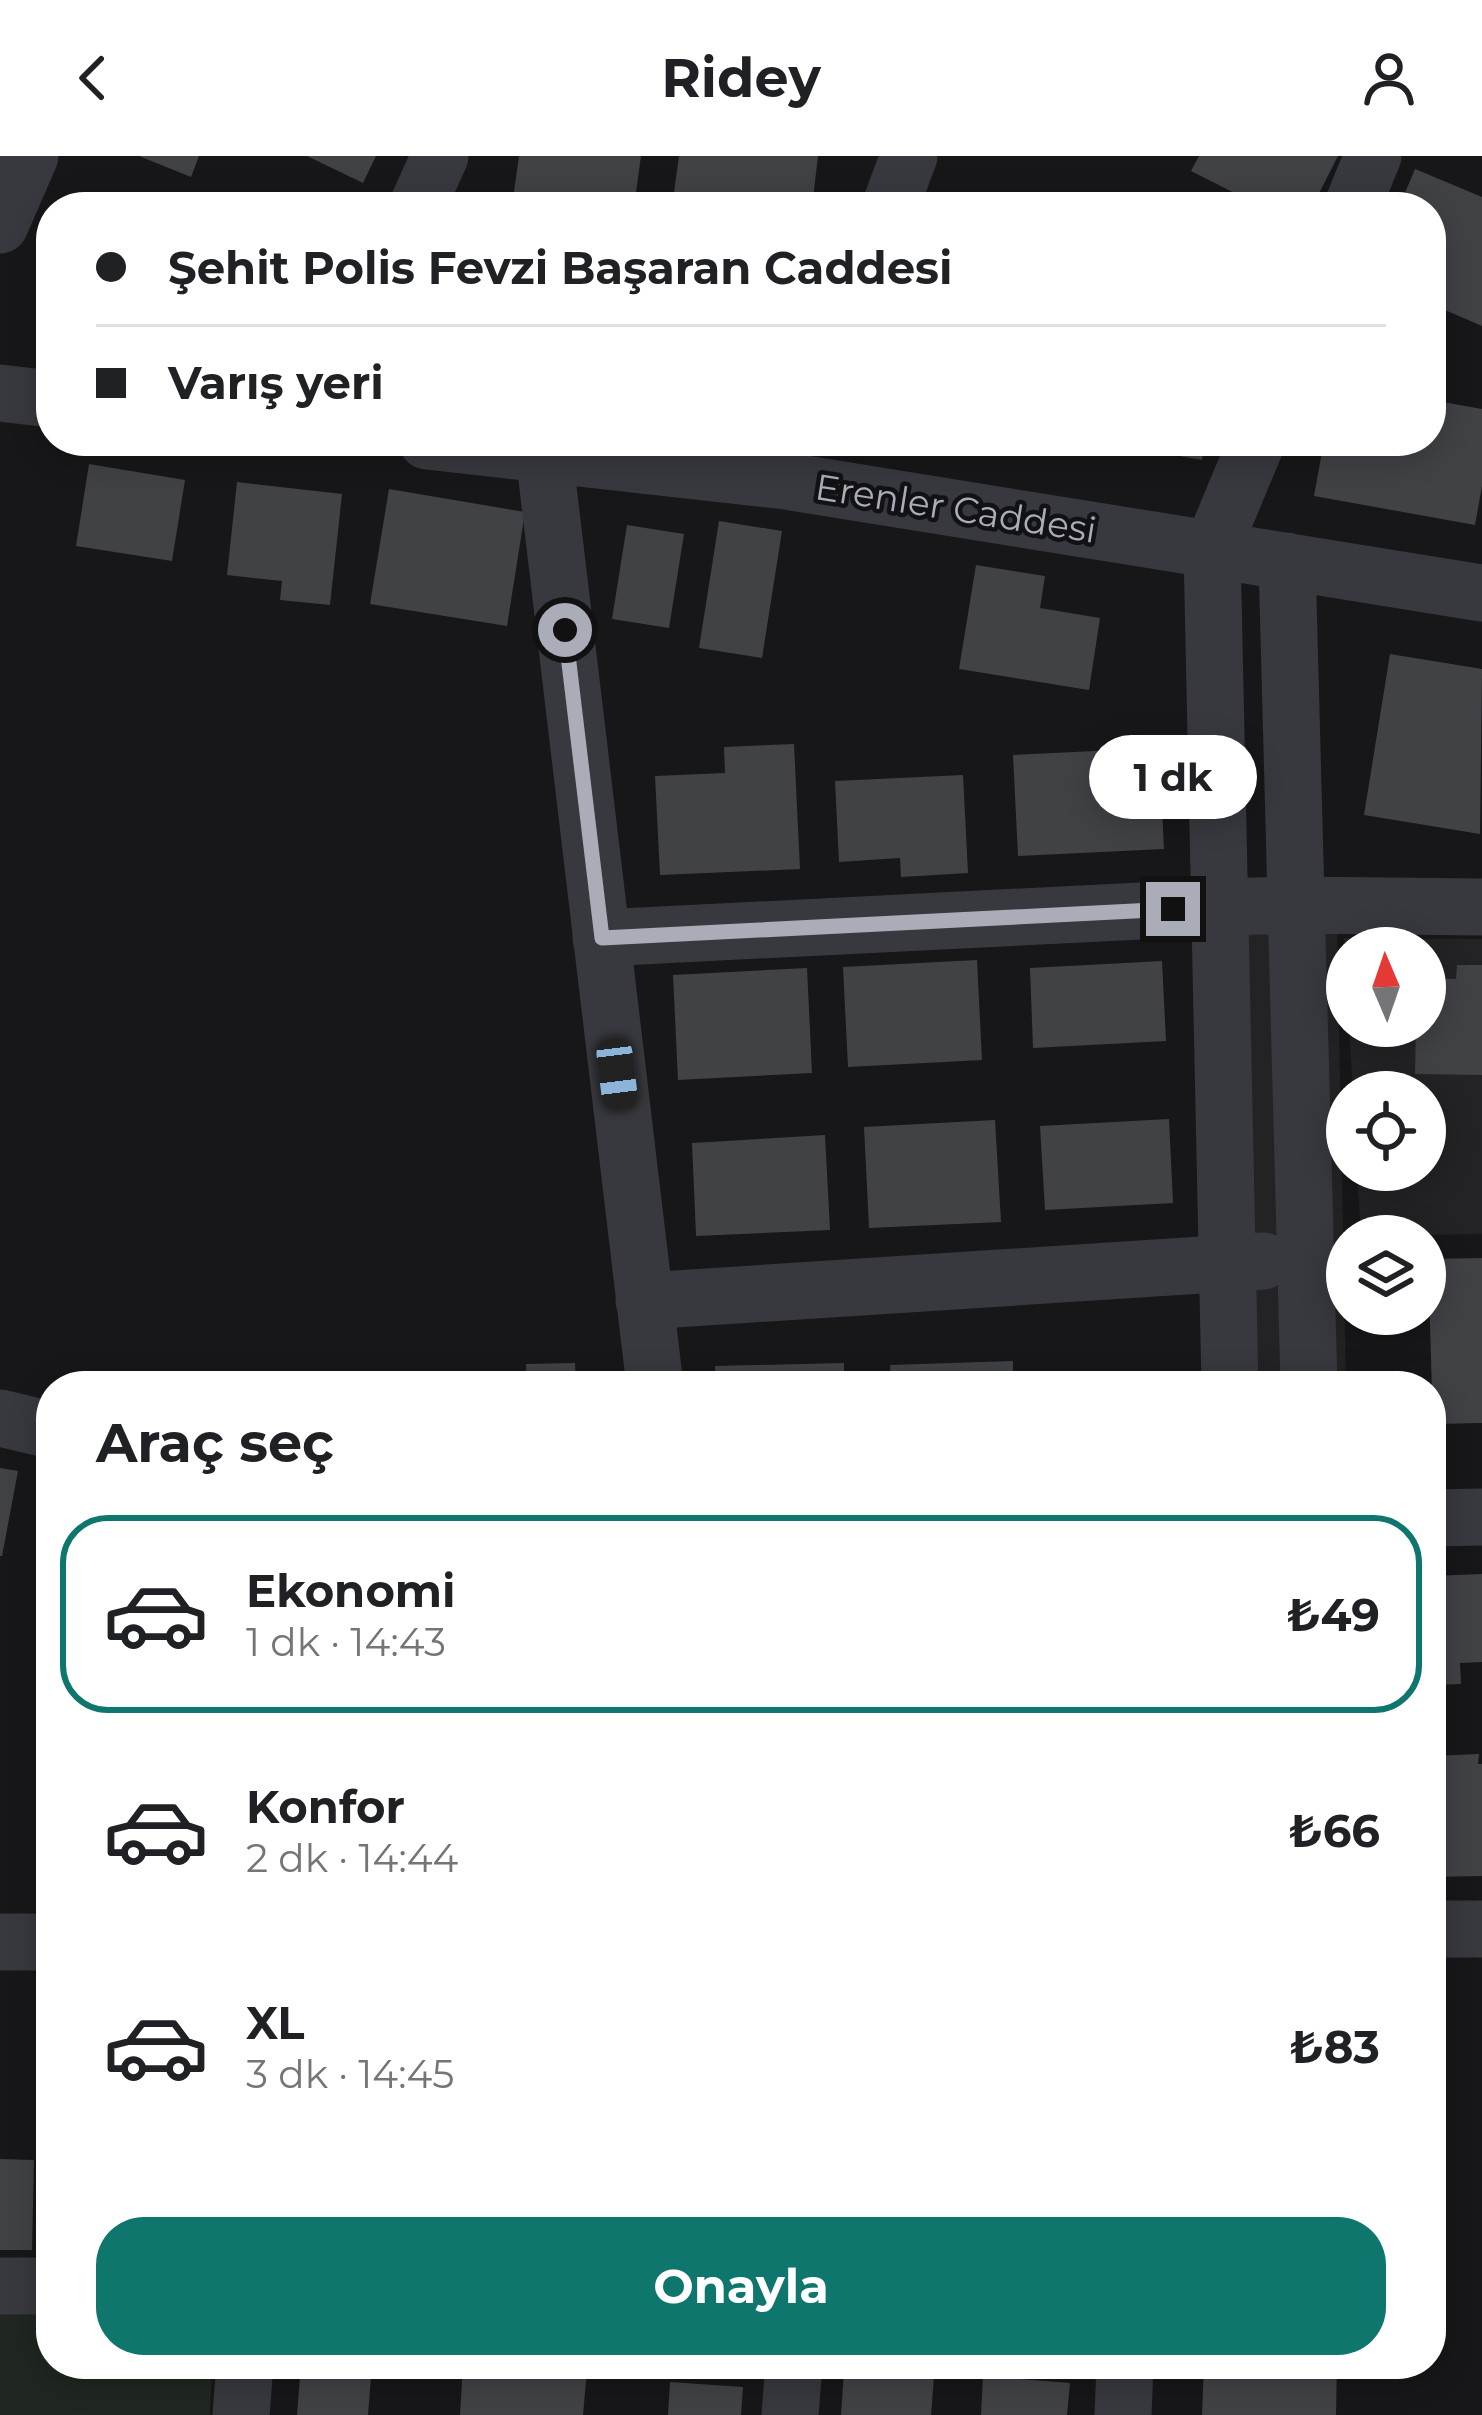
<!DOCTYPE html>
<html lang="tr">
<head>
<meta charset="utf-8">
<style>
	:root { --surface:#fff; --page:#f2f2f2; --text:#202124; --muted:#757577; --line:#e0e0e0; --accent:#0f766e }
	body { margin:0; font-family:Montserrat,sans-serif; background:var(--page); color:var(--text); height:100vh; display:flex; flex-direction:column; font-size:45px; white-space:nowrap }
	* { box-sizing:border-box; margin:0 }
	p { font-size:39px; color:var(--muted) }
	.icon { flex:none; width:66px; height:66px; fill:none; stroke:currentColor; stroke-width:2; stroke-linecap:round; stroke-linejoin:round }
	.map { position:relative; flex:1; overflow:hidden }
	.details { position:absolute; left:36px; top:1215px; width:1410px; height:1008px; display:flex; flex-direction:column; background:var(--surface); border-radius:48px; box-shadow:0 6px 30px #0003 }
	.details>* { flex:none }
	.guide { position:absolute; left:36px; top:36px; width:1410px; height:264px; border-radius:48px; box-shadow:0 6px 30px #0003; display:grid; align-content:center; height:264px; padding:0 60px; background:var(--surface) }
	.needle { width:78px; rotate:358deg }
	.fabs { position:absolute; left:1326px; top:771px; display:grid; gap:24px }
	.fabs a { display:grid; place-items:center; width:120px; height:120px; border-radius:50%; background:var(--surface); box-shadow:0 6px 30px #0003; font-size:60px }
	.end { position:absolute; width:54px; height:54px; margin:-27px; border:15px solid #aaadb8; background:#111; box-shadow:0 0 0 6px #111 }
	.from { border-radius:50% }
	.bubble { position:absolute; height:84px; border-radius:42px; background:var(--surface); box-shadow:0 6px 30px #0003; font-size:39px; font-weight:700; line-height:84px; text-align:center }
	.car { position:absolute; width:36px; height:72px; margin:-36px -18px; border-radius:15px; box-shadow:0 0 9px 3px #0007; background:linear-gradient(#222 24%,#8ab4d8 0 40%,#222 0 76%,#8ab4d8 0 86%,#222 0) }
	.guide b { display:flex; align-items:center; gap:42px; height:114px; font-size:45px }
	.guide b+b { border-top:3px solid var(--line) }
	.guide i { width:30px; height:30px; background:var(--text) }
	ul { padding:0; list-style:none }
	li { display:flex; align-items:center; gap:36px; height:198px; margin:0 24px 18px; padding:0 36px; border:6px solid transparent; border-radius:48px }
	li div { flex:1 }
	li b { display:block; font-size:45px }
	li em { font-style:normal; font-weight:700 }
	li.current { border-color:var(--accent) }
	li>.icon { width:108px; height:108px; stroke-width:1.5 }
	h2 { padding:0 60px; font-size:54px; line-height:144px }
	.cta { display:flex; gap:24px; margin-top:auto; padding:24px 60px }
	.cta a { flex:1; height:138px; border-radius:48px; background:var(--accent); color:#fff; font-size:48px; font-weight:700; line-height:138px; text-align:center }
	header { display:flex; justify-content:space-between; align-items:center; height:156px; padding:0 60px; background:var(--surface); font-size:54px; font-weight:700 }
	.map>svg:first-child { display:block }
</style>
</head>
<body>
<header><svg class="icon" aria-label="back" viewBox="0 0 24 24"><path d="M15 5l-7 7 7 7"/></svg>Ridey<svg class="icon" aria-label="person" viewBox="0 0 24 24"><circle cx="12" cy="8" r="4"/><path d="M4 21q1-7 8-7t8 7"/></svg></header>
<div class="map">
<svg width="1482" height="2259" viewBox="0 0 1482 2259">
	<rect width="100%" height="100%" fill="#171719"/>
	<path fill="#232326" d="M1337,766L1346,1230H1203L1194,769Z
		M1344,782L1482,783V1078L1361,1080L1357,1014H1425V936H1353L1349,870H1425V792H1347V840Z"/>
	<path fill="#1f2720" d="M0,2153L51,2155V2208H212L210,2259H0Z"/>
	<path fill="#414246" d="M139,0H199L191,21Z
		M307,0H376L363,27Z
		M519,0H641L634,51H570L513,43Z
		M679,0H818L812,51H672Z
		M1199,0H1338L1312,51H1262L1191,15Z
		M1415,13L1482,41V170L1431,148V51H1399Z
		M1431,244L1482,253V330L1475,369L1314,340L1324,285H1431Z
		M1107,285H1205L1202,304L1107,287Z
		M89,308L185,324L172,405L76,390Z
		M237,326L342,338L330,449L280,444L282,425L227,419Z
		M389,333L525,356L507,470L370,448Z
		M719,365L782,375L762,502L699,492Z
		M627,369L684,378L669,472L612,463Z
		M976,409L1045,420L1040,452L1100,462L1089,534L959,513Z
		M1390,498L1482,513L1480,678L1364,659Z
		M794,588L800,713L660,719L655,620L725,617L724,591Z
		M1159,592L1164,693L1018,700L1013,599Z
		M963,619L968,717L901,721L900,702L839,706L835,625Z
		M977,804L982,904L848,911L843,811Z
		M1162,805L1166,885L1033,892L1030,812Z
		M1457,809H1482V919L1415,918L1416,870H1425V822L1456,823Z
		M807,812L812,917L678,924L673,819Z
		M1169,963L1173,1047L1045,1054L1040,970Z
		M995,964L1001,1066L869,1072L864,971Z
		M825,979L830,1074L696,1080L692,987Z
		M1482,1102V1267L1433,1268L1428,1103Z
		M1013,1205V1230H891L890,1209Z
		M575,1207L576,1230H527L526,1208Z
		M844,1207V1230H716L715,1210Z
		M1173,1224V1230H1075V1226Z
		M0,1312L18,1315L2,1400H0Z
		M1482,1418V1506L1460,1507L1461,1528L1431,1529V1420Z
		M1479,1598L1478,1608H1482V1720L1431,1721V1600Z
		M0,2003L34,2004L32,2094H0Z
		M301,2208H372L368,2259H297Z
		M463,2208L587,2214L583,2259H460Z
		M1204,2208H1337L1336,2259H1202Z
		M844,2215L934,2221L931,2259H841Z
		M983,2220L1070,2227L1067,2259H981Z
		M670,2226L743,2231L741,2259H668Z"/>
	<g fill="none" stroke-linecap="round" stroke-linejoin="round">
		<path stroke="#38393e" stroke-width="57" d="M417,51L440,0
			M890,51L909,0
			M1352,51L1373,0
			M0,69L30,0
			M0,237L51,243
			M427,285L786,325L1482,437
			M544,298L655,1230
			M1287,405L1309,1230
			M601,782L1220,751L1296,749L1482,751
			M644,1145L1263,1105
			M1230,1230L1212,393L1257,285
			M0,1262L51,1274
			M1431,1362L1482,1361
			M1431,1773H1482
			M0,1786H51
			M0,2130H51
			M241,2259L245,2208
			M790,2259L794,2208
			M1123,2259L1125,2208"/>
	</g>
	<g fill="none" stroke-linecap="round" stroke-linejoin="round">
		<path stroke="#aaadb8" stroke-width="15" d="M565,474L602,782L1173,753"/>
	</g>
	<g text-anchor="middle" dominant-baseline="central" stroke-width="9" stroke-linejoin="round" paint-order="stroke">
		<g font-size="36" fill="#aaadb8" stroke="#121214">
			<text transform="translate(956 352) rotate(9)">Erenler Caddesi</text>
		</g>
	</g>
</svg>
<div class="fabs">
<a><svg class="needle" viewBox="-14 -14 28 28"><path d="M0-13l5 13h-10z" fill="#e53935"/><path d="M0 13l5-13h-10z" fill="#757577"/></svg></a>
<a><svg class="icon" aria-label="locate" viewBox="0 0 24 24"><circle cx="12" cy="12" r="6"/><path d="M12 2v4M12 18v4M2 12h4M18 12h4"/></svg></a>
<a><svg class="icon" aria-label="layers" viewBox="0 0 24 24"><path d="M12 4l9 5-9 5-9-5zM3 14l9 5 9-5"/></svg></a>
</div>
<i class="end from" style="left:565px;top:474px"></i>
<i class="end" style="left:1173px;top:753px"></i>
<div class="bubble" style="left:1089px;top:579px;width:168px">1 dk</div>
<i class="car" style="left:617px;top:918px;rotate:173deg"></i>
<div class="guide">
<b><i class="from"></i>Şehit Polis Fevzi Başaran Caddesi</b>
<b><i></i>Varış yeri</b>
</div>
<section class="details">
<h2>Araç seç</h2>
<ul>
<li class="current"><svg class="icon" aria-label="car" viewBox="0 0 24 24"><path d="M5 17H2v-5l4-1 3-4h7l3 4 3 1v5h-3M9 17h6M6 11h13"/><circle cx="7" cy="17" r="2"/><circle cx="17" cy="17" r="2"/></svg><div><b>Ekonomi</b><p>1 dk · 14:43</p></div><em>₺49</em></li>
<li><svg class="icon" aria-label="car" viewBox="0 0 24 24"><path d="M5 17H2v-5l4-1 3-4h7l3 4 3 1v5h-3M9 17h6M6 11h13"/><circle cx="7" cy="17" r="2"/><circle cx="17" cy="17" r="2"/></svg><div><b>Konfor</b><p>2 dk · 14:44</p></div><em>₺66</em></li>
<li><svg class="icon" aria-label="car" viewBox="0 0 24 24"><path d="M5 17H2v-5l4-1 3-4h7l3 4 3 1v5h-3M9 17h6M6 11h13"/><circle cx="7" cy="17" r="2"/><circle cx="17" cy="17" r="2"/></svg><div><b>XL</b><p>3 dk · 14:45</p></div><em>₺83</em></li>
</ul>
<div class="cta"><a>Onayla</a></div>
</section>
</div>
</body>
</html>
